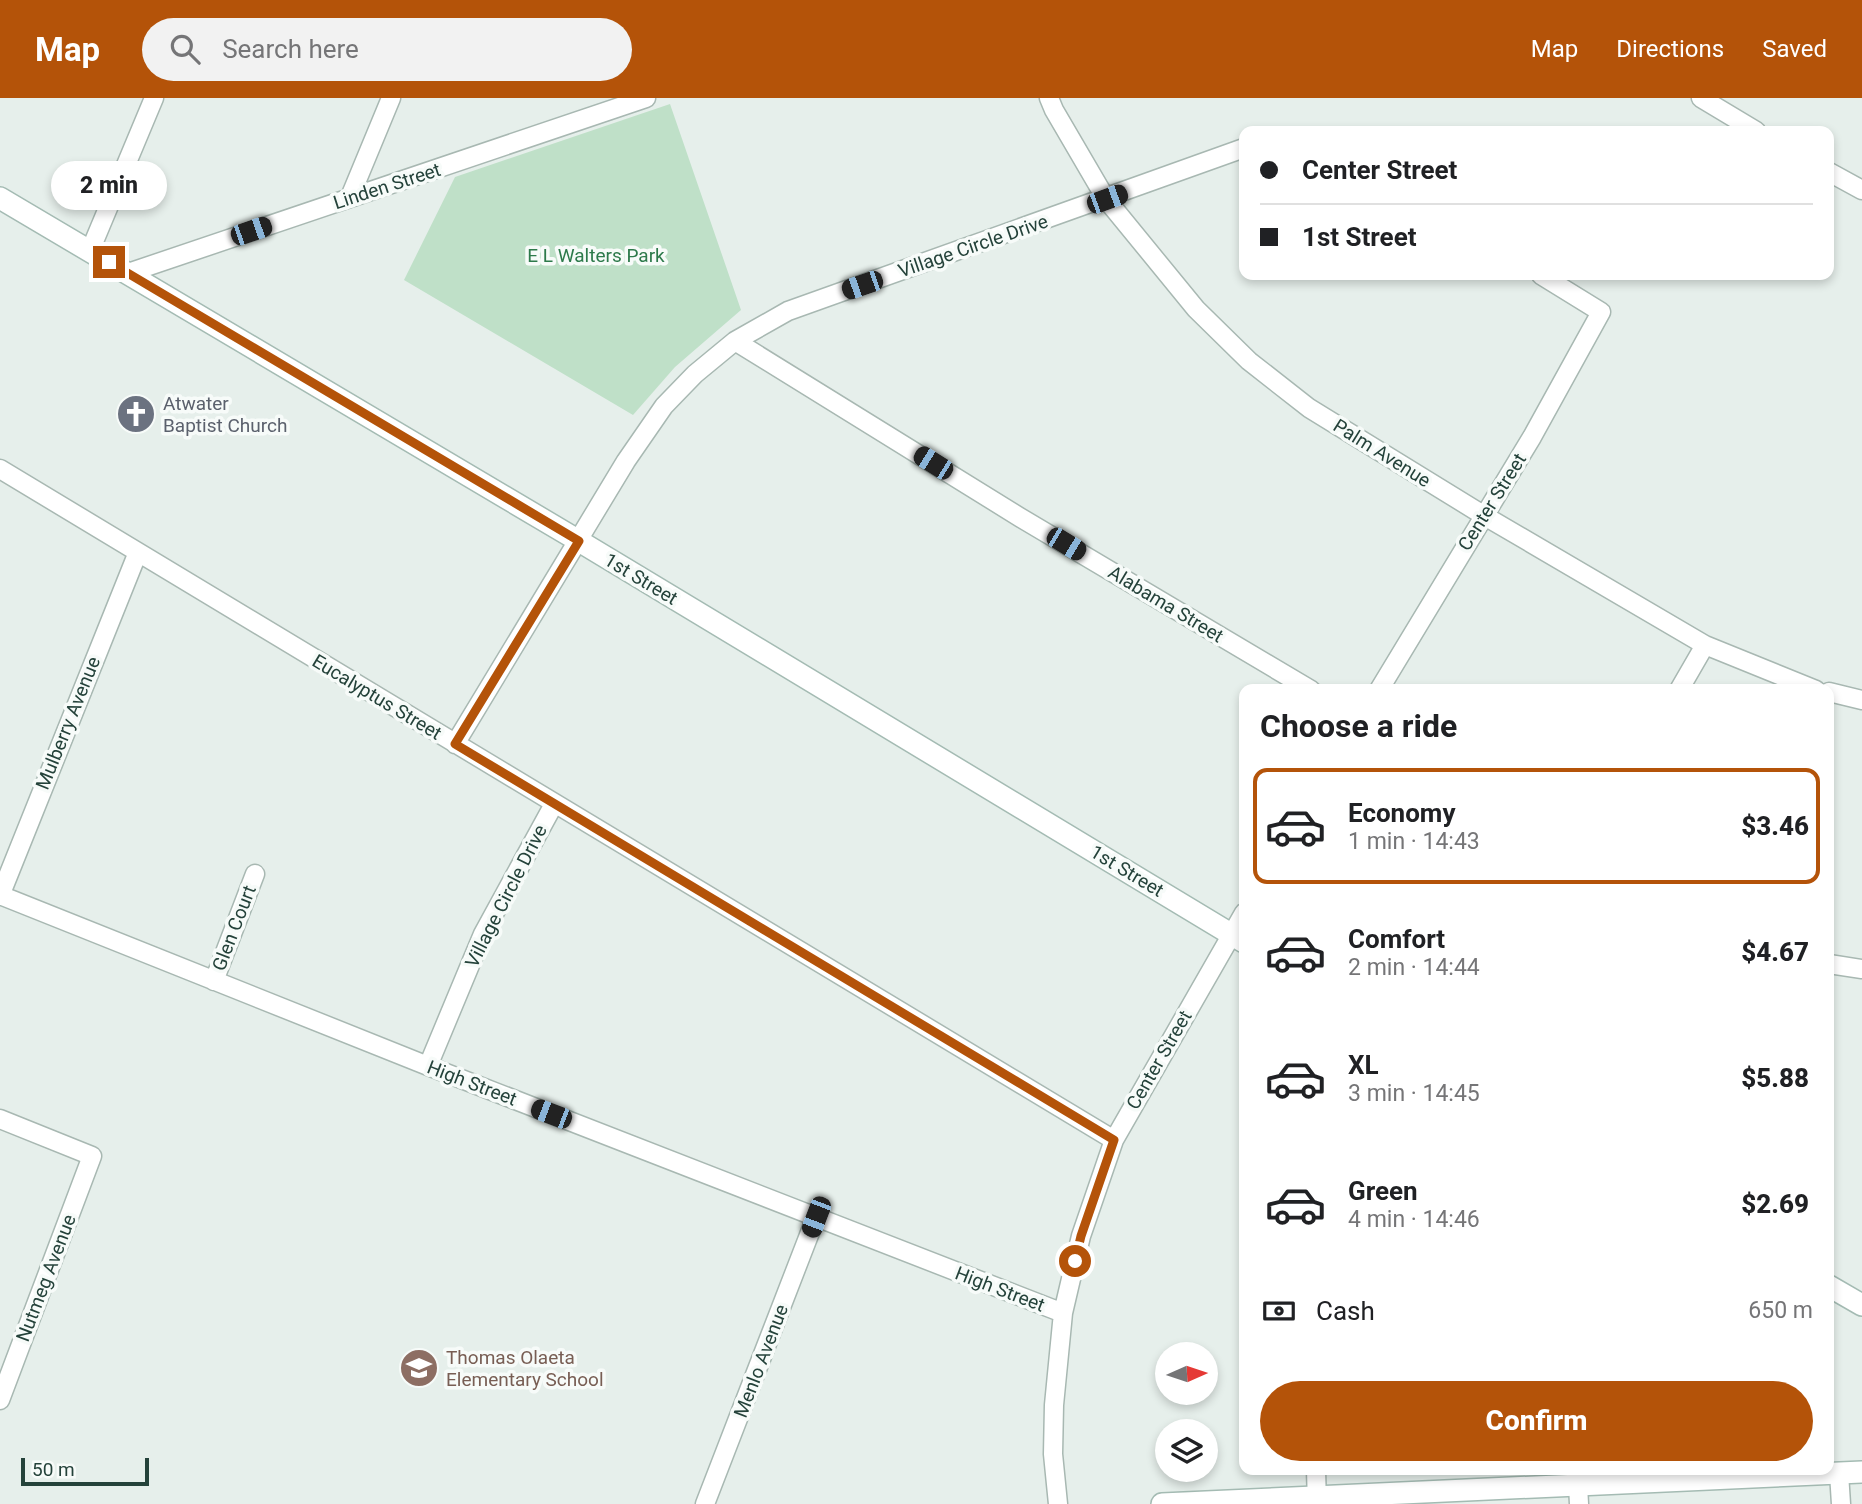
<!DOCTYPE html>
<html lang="en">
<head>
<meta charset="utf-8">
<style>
	:root { --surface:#fff; --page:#f2f2f2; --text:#202124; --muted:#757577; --line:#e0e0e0; --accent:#b45309 }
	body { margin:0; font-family:Roboto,sans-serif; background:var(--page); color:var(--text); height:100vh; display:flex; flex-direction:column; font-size:26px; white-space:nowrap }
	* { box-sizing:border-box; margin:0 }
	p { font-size:23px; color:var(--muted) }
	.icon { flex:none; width:38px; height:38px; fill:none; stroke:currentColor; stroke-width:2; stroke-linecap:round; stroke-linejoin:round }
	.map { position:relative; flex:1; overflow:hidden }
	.panel { position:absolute; left:1239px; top:586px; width:595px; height:791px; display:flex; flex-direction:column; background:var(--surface); border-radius:14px; box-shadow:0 4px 10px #0003 }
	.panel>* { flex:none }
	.guide { position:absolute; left:1239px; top:28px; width:595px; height:154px; border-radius:14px; box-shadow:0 4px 10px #0003; display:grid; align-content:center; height:154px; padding:0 21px; background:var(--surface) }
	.needle { width:46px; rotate:87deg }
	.fabs { position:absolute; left:1155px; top:1244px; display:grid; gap:14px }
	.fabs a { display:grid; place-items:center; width:63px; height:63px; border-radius:50%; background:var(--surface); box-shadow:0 4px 10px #0003; font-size:35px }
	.scale { position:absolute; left:21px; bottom:18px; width:128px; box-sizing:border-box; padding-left:7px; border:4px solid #24423a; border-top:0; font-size:19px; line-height:24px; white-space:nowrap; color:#24423a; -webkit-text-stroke:5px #f7fbf9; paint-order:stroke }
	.end { position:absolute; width:32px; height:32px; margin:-16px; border:9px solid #b45309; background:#fff; box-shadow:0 0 0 4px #fff }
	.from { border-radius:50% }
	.bubble { position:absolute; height:49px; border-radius:24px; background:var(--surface); box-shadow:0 4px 10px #0003; font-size:23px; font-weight:800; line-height:49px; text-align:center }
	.car { position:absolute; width:21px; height:42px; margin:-21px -10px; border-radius:9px; box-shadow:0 0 5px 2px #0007; background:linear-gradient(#222 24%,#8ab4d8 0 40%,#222 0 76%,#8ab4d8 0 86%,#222 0) }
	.guide b { display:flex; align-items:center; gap:24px; height:66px; font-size:26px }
	.guide b+b { border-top:2px solid var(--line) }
	.guide i { width:18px; height:18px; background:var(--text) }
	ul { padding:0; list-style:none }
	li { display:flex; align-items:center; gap:21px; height:116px; margin:0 14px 10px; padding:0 7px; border:4px solid transparent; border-radius:14px }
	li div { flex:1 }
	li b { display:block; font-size:26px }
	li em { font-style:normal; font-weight:800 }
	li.active { border-color:var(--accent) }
	li>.icon { width:63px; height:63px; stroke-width:1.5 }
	h2 { padding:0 21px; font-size:32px; line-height:84px }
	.pay { display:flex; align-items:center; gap:18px; height:77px; padding:0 21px; font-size:26px }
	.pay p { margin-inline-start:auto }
	.primary-button { display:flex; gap:14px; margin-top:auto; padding:14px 21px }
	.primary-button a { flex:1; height:80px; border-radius:42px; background:var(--accent); color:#fff; font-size:28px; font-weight:800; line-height:80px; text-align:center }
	header { display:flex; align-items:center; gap:42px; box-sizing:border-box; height:98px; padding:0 35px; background:var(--accent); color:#fff }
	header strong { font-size:33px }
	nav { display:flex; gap:38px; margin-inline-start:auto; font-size:24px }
	.search { width:490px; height:63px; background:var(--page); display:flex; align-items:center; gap:18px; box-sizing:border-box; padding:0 24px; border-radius:38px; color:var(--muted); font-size:26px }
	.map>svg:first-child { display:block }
</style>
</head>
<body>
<header>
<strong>Map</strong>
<div class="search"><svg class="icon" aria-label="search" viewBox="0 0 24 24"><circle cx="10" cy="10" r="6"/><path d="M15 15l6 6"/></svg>Search here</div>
<nav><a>Map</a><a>Directions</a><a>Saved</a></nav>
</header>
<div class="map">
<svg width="1862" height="1406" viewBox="0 0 1862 1406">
	<rect width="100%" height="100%" fill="#e6efeb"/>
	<path fill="#bfe0c8" d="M670,6L741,212L675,269L633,317L404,182L455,79Z"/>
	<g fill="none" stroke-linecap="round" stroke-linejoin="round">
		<defs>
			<path id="street" d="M1049,0L1054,12L1106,101L1196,211L1249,263L1309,310L1483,417L1705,547L1816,592
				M1701,0L1756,33
				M1829,74L1862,92
				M350,99L391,0
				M90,153L154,0
				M128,175L646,0
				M735,243L1021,420L1311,592
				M0,371L1114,1042
				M1379,592L1532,339L1601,214L1541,177
				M1679,592L1705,547
				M1829,594L1862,602
				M455,646L626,363L664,308L695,276L735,243L788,213L1244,50
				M0,797L428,968L1063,1215
				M0,798L138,454
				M1829,866L1862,871
				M214,883L255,776
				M428,968L483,836L554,706
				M0,1021L92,1058L0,1302
				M1316,1372L1317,1406
				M1839,1375L1841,1406
				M1578,1387L1579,1406
				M705,1406L816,1119
				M1058,1406L1053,1356L1054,1307L1063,1215L1081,1138L1114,1042L1244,815"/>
			<path id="secondary" d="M0,100L579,443L1244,844
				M1829,1188L1862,1207
				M1162,1406L1862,1374"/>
		</defs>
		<use href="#street" stroke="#a8b8b2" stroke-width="21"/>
		<use href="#secondary" stroke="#a4bbb3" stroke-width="24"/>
		<use href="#street" stroke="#fff" stroke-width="18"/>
		<use href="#secondary" stroke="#fff" stroke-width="21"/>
	</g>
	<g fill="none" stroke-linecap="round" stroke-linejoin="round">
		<path stroke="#b45309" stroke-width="9" d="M109,164L579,443L455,646L1114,1042L1081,1138L1075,1163"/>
	</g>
	<defs>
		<symbol id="church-disc" viewBox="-11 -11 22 22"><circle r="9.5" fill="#6b7280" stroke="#f7fbf9"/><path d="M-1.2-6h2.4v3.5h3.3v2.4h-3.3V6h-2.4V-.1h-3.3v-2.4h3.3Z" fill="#fff"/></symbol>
		<symbol id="school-disc" viewBox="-11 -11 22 22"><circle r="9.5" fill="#8d6e63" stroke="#f7fbf9"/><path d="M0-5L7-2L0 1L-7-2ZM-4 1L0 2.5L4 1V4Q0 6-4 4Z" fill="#fff"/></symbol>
	</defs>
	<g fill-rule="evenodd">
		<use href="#church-disc" x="114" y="294" width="44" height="44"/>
		<use href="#school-disc" x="397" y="1248" width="44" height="44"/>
	</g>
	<g text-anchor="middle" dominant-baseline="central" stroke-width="7" stroke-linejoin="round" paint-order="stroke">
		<g font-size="19" fill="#24423a" stroke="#f7fbf9">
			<text transform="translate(387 88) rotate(-18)">Linden Street</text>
			<text transform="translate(973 148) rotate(-19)">Village Circle Drive</text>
			<text transform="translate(1382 355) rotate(32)">Palm Avenue</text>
			<text transform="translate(1492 404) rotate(-58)">Center Street</text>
			<text transform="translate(641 481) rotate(31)">1st Street</text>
			<text transform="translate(1166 506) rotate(31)">Alabama Street</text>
			<text transform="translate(377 599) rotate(31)">Eucalyptus Street</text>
			<text transform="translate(68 625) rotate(-68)">Mulberry Avenue</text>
			<text transform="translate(1127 773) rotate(31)">1st Street</text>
			<text transform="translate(506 798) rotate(-63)">Village Circle Drive</text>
			<text transform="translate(234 830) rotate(-69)">Glen Court</text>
			<text transform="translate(1159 962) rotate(-60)">Center Street</text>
			<text transform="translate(472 985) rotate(21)">High Street</text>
			<text transform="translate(46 1180) rotate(-69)">Nutmeg Avenue</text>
			<text transform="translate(1000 1191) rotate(21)">High Street</text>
			<text transform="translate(761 1263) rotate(-69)">Menlo Avenue</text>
		</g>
		<g font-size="19" fill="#2d7a4b" stroke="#f7fbf9">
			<text x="596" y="157">E L Walters Park</text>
		</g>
		<g font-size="19" fill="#5b616d" stroke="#f7fbf9" text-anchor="start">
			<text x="163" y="305">Atwater<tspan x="163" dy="22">Baptist Church</tspan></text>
		</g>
		<g font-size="19" fill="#785e54" stroke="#f7fbf9" text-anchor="start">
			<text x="446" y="1259">Thomas Olaeta<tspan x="446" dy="22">Elementary School</tspan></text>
		</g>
	</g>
</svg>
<div class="fabs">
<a><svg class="needle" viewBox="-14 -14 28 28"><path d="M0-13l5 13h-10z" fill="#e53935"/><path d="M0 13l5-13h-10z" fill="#757577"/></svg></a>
<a><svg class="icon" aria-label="layers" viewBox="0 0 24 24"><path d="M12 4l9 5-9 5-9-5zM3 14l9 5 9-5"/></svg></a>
</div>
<div class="scale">50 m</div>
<i class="end from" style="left:1075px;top:1163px"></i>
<i class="end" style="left:109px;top:164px"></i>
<div class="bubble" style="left:51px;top:63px;width:116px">2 min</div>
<i class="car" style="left:1107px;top:101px;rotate:70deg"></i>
<i class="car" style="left:251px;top:133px;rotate:71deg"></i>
<i class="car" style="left:862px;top:187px;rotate:251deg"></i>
<i class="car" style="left:933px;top:365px;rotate:302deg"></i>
<i class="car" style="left:1066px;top:446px;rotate:121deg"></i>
<i class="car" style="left:551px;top:1016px;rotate:291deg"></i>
<i class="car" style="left:816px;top:1119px;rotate:201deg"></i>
<div class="guide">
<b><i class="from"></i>Center Street</b>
<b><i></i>1st Street</b>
</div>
<section class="panel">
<h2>Choose a ride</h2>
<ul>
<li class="active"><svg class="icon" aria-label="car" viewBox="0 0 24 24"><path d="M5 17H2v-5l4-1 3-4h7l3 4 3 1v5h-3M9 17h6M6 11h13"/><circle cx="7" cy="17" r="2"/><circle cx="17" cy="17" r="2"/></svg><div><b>Economy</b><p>1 min · 14:43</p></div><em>$3.46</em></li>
<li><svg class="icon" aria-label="car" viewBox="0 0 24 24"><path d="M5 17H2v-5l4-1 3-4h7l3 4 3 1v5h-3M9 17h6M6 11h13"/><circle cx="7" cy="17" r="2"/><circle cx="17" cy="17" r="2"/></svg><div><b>Comfort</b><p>2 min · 14:44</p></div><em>$4.67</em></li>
<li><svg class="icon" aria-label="car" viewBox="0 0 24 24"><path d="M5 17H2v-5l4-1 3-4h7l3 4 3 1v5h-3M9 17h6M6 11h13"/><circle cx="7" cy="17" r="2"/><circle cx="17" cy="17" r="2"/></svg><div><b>XL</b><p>3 min · 14:45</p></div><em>$5.88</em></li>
<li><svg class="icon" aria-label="car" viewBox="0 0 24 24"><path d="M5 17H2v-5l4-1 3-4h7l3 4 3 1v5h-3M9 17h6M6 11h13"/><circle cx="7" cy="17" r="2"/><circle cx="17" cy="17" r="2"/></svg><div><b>Green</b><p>4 min · 14:46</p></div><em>$2.69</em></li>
</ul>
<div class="pay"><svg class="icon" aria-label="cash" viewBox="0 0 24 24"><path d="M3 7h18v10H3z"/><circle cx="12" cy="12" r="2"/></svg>Cash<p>650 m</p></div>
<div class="primary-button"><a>Confirm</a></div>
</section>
</div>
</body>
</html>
